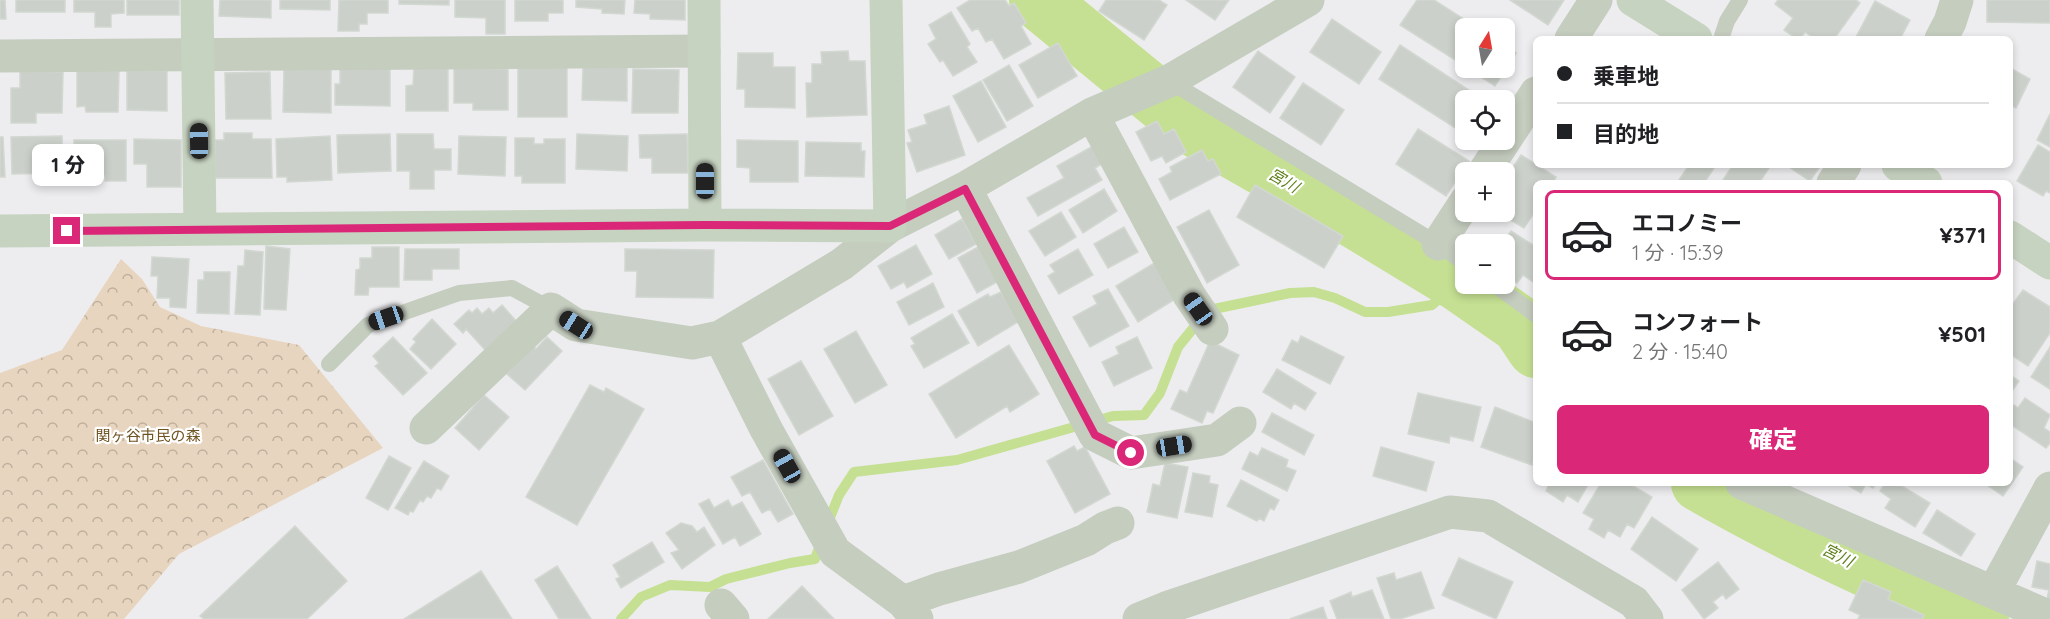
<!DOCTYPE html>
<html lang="ja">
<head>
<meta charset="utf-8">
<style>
	:root { --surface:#fff; --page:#f6f6f6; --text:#202124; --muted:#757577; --line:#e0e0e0; --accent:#db2777 }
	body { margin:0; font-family:Quicksand,"Noto Sans JP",sans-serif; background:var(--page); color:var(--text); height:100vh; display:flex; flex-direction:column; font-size:22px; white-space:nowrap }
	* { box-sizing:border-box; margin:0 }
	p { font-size:20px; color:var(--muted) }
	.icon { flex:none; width:33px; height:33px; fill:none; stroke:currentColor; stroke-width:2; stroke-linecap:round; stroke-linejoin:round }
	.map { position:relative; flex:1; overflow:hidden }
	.side { position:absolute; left:1533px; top:180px; width:480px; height:306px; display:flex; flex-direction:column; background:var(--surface); border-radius:9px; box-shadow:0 3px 9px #0003 }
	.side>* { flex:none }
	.hud { position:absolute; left:1533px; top:36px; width:480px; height:132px; border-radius:9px; box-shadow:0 3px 9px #0003; display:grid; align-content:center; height:132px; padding:0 24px; background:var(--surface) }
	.needle { width:39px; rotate:11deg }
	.fabs { position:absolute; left:1455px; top:18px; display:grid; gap:12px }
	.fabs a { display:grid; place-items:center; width:60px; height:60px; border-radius:9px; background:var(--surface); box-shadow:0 3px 9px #0003; font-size:30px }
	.end { position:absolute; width:27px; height:27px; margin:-14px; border:8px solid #db2777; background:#fff; box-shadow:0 0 0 3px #fff }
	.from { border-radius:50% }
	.bubble { position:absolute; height:42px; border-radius:9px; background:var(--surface); box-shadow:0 3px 9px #0003; font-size:20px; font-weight:800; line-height:42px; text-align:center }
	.car { position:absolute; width:18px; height:36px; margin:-18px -9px; border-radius:8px; box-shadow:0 0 4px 2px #0007; background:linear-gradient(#222 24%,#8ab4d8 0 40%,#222 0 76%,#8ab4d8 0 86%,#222 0) }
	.hud b { display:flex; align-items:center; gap:21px; height:57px; font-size:22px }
	.hud b+b { border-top:2px solid var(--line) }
	.hud i { width:15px; height:15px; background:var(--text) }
	ul { padding:10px 0 0; list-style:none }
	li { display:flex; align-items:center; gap:18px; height:90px; margin:0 12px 9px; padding:0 12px; border:3px solid transparent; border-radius:9px }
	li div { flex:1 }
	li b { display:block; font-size:22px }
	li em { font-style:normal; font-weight:800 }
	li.current { border-color:var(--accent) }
	li>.icon { width:54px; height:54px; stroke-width:1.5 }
	.cta { display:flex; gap:12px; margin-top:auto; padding:12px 24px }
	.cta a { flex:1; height:69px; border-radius:9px; background:var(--accent); color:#fff; font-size:24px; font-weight:800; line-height:69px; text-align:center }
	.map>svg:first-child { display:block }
</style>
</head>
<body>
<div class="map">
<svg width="2050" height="619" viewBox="0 0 2050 619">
	<defs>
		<pattern id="forest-crowns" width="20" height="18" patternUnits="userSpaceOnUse" patternTransform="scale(1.5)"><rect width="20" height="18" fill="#e8d5bf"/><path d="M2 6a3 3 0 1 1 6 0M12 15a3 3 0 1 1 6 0" fill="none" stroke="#beb09d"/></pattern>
	</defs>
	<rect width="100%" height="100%" fill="#ededef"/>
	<path fill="url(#forest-crowns)" d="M121,259L142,279L160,307L201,326L299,345L383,448L179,554L124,619H0V373L62,350Z"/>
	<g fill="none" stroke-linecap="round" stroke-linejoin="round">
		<path stroke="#c5e092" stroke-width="10" d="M827,525L839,495L854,472L957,460L1113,416L1144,415L1160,393L1178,347L1199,321L1214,309L1290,293L1314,292L1335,298L1365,312H1388L1432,305L1458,282
			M621,619L641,597L670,585L710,587L726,579L790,563L815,559L822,540"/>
		<path stroke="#c5e092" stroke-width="58" d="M1038,0L1190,125L1356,220L1458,282L1520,325L1536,349
			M1700,483C1790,535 1885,577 1980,619"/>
	</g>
	<path fill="#cbd1ca" stroke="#d2d7d1" stroke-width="1.5" d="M0,0H5L6,19H0Z
		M16,0H65V12H16Z
		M74,0H124V13L111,14V27H95V12H74Z
		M127,0H179V15H127Z
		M220,0H271V18L219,16Z
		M280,0H330V10L280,9Z
		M339,0H388V13H367V24H359V31H338Z
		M399,0H449V5L399,4Z
		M455,0H505V34H486V18L455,17Z
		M515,0H563V13H548V21H515Z
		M576,0H625L624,14L602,13V9L576,7Z
		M635,0H685V20L650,19V14L634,13Z
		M970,0H1005L1009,6L1014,3L1026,23L1021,26L1031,44L1004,59L992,39L986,42L978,28L972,31L957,8Z
		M1106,0H1159L1167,5L1144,40L1099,11Z
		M1186,0H1229L1215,20Z
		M1417,0H1434L1478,28H1466V67L1400,25Z
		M1510,0H1564L1548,25Z
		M1778,0H1856L1860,3L1834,39H1815L1805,32L1800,39H1797L1784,30L1793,18L1775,4Z
		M1987,0H2050V23L1987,22Z
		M1875,1L1910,20L1900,39H1861L1856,37Z
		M951,12L970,44L967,47L977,62L953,76L943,60L940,62L928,44L936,39L929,25Z
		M1332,19L1381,52L1359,84L1310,52Z
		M1058,43L1077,76L1038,98L1019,65Z
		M1400,45L1484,100H1466V135L1379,79Z
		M1504,46L1516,53L1495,86L1467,68H1504Z
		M848,51L849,61H865L867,115L807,117L806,83H812V64H822L821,52Z
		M1258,51L1295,77L1270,113L1233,87Z
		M738,53H773V67H795V108L745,107V89H737Z
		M1009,65L1033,106L1007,121L983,80Z
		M583,66L627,67V101L582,100Z
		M340,67L390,68V106L335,105V84H340Z
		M414,67H448V111H406V86L413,85Z
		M518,67H567V117H518Z
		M284,68H331V113L283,112Z
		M454,68L508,69V110H473V103H454Z
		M2010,68L2030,79L2016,108L2010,105Z
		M633,69L679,70L678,113H632Z
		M20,71L63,72L62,113H36V123H11V88H20Z
		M77,71H119L118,112H86L85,106L77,107Z
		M127,71H167V111L127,110Z
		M270,72L271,119H226L225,73Z
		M981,81L1006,127L978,142L953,96Z
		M1303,83L1344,110L1321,145L1280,118Z
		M949,106L965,155L917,172L907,143L912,142L908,130L927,124L924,115Z
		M2050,114V147L2037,140Z
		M1157,121L1164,134L1174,129L1186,152L1166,163L1162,156L1151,161L1136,132Z
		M1418,129L1469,161L1446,196L1396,164Z
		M224,133H252V139H271L272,178H215V140H224Z
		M390,134L391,171L338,173L337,135Z
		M397,134H433L434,149H451V170H434V189H410V171H397Z
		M577,134L628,136L627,171L576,169Z
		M687,134L688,173H652V158H640L639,135Z
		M62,136L63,173L12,174L11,137Z
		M330,136L332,180L287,182V177H277L276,139Z
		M459,136L506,137L505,176L458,174Z
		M0,137H3L5,177H0Z
		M515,138H534V144H544V139H565V183H522V176H515Z
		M134,139L181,140V187H147V164H134Z
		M74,140H126V181H105V176H74Z
		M737,140L798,141V182H750V168L737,167Z
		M806,142L861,143V151H865L864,177L805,176Z
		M2038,145L2050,152V193L2046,191L2043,196L2017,181Z
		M1093,146L1103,163L1095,168L1102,180L1038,216L1027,198L1064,178L1057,166Z
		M1202,150L1208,161L1213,159L1221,174L1170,200L1159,179L1172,172L1170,167Z
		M1521,155L1556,177L1553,183H1536V210L1524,228L1497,212H1504V181Z
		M1689,165H1716L1704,183H1677Z
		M1733,165H1771L1759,183H1721Z
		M1786,165H1821L1810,181Z
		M1255,185L1343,236L1324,268L1237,217Z
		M1104,189L1117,211L1083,233L1069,210Z
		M1209,210L1239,265L1207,283L1177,227Z
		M1061,212L1076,237L1045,256L1029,231Z
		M962,219L976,244L949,259L935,235Z
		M1124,227L1138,252L1108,268L1094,244Z
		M1511,231L1536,247V284L1523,275L1517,283L1504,275V244H1502Z
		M916,245L932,274L907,288L904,282L891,289L878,266Z
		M266,246L290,249L286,310L264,309Z
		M372,247H399V287H369L368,295H355L356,270L360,269V258H372Z
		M978,247L997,282L977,293L958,258Z
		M405,249H459V269H432V280H404Z
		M625,249L714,250L713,298L636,297L637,271H625Z
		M1078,249L1093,275L1059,294L1048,276L1055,272L1050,265Z
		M245,250L263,252L260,315L235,314L238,266H244Z
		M152,257L189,259L186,308L170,307V298H157L158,276H151Z
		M1156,262L1177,298L1138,322L1116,286Z
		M204,272H230L229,314L197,313L198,280H204Z
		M933,283L944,307L909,325L897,302Z
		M1108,289L1129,326L1090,347L1073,317L1097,304L1093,296Z
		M2023,290L2050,307V333L2028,366L2010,354V308Z
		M1001,292L1018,322L978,346L958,311L988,294L990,297Z
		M502,305L517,322L486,351L466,329L463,333L454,324L469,310L472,313L477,308L482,314L489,308L493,313Z
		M952,314L969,343L924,368L911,346L915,344L911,338Z
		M432,319L456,344L431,369L410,349L416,342L413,339Z
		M856,331L887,385L855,403L824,349Z
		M1301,336L1344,357L1330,384L1282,360L1292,340L1298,343Z
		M393,337L427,373L403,395L375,366L379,363L373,356Z
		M547,337L562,351L525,390L507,374L533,345L536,349Z
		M1137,337L1152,368L1114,386L1102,362L1119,354L1116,347Z
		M1210,341L1239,355L1213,413L1207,411L1202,423L1171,409L1180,390L1187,393Z
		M1009,345L1039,394L1010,412L1007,406L956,438L929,394Z
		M2050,347V389L2031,377Z
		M801,361L833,416L799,435L768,379Z
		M1277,369L1316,393L1305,410L1294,403L1291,409L1263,392Z
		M2010,375L2019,381L2010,394Z
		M590,385L604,392L606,388L644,409L577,525L526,497Z
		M1418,393L1481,407L1473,441L1450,436L1449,443L1408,434Z
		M484,395L509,417L479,450L455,428Z
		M2025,398L2050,415L2044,428L2050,432V443L2046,448L2010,424V410L2014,405L2018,408Z
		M1495,407L1536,423V454L1532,465L1481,447Z
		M1272,413L1314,435L1304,455L1262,432Z
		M1074,446L1077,451L1085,447L1110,494L1075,513L1047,461Z
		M1381,447L1434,462L1426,491L1373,476Z
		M1262,448L1288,460L1286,467L1296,471L1287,491L1242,469L1250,452L1258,456Z
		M389,456L411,468L388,510L366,498Z
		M2010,458L2023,467L2003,496L1984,483H2010Z
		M763,460L793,514L778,522L770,509L762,513L750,492L742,496L731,477Z
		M424,461L449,476L441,490L437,488L431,498L427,496L423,502L420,500L413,512L410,511L408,515L395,508Z
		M1165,463L1188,467L1177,518L1147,512L1153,484L1160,486Z
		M1193,473L1210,476L1209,483L1218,485L1212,517L1185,512Z
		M1241,480L1279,500L1274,510L1270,508L1264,521L1259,518L1257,521L1227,506Z
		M1547,483H1589L1578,502L1567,495L1563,502L1546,491L1549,484Z
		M1601,483H1635L1633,486L1652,497L1634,528L1627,524L1620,537L1608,530L1604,538L1589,529L1594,519L1583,513Z
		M1844,483H1876L1873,488L1866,484L1861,493Z
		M1885,483H1897L1930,503L1915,527L1885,508L1891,499L1880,491Z
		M709,499L714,508L728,500L732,507L742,502L761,534L740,546L735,537L723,544L699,504Z
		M1937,510L1975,534L1961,556L1923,533Z
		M1652,517L1698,549L1676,581L1631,549Z
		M681,523L692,526L697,532L704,527L715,545L682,569L671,553L679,550L666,533Z
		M295,526L347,581L307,619H204L200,616Z
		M652,542L664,562L621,588L616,579L620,577L613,565Z
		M1459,558L1513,582L1496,619L1442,595Z
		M2037,561L2050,564V600L2047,599L2049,590L2032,587Z
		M1718,562L1739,589L1726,599L1723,594L1713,602L1718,608L1704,619L1682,590Z
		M557,566L591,619H559L535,580Z
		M481,571L512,619H404Z
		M1421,572L1434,608L1400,619H1391L1377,578L1394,573L1396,580Z
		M1863,580L1891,592L1888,599L1924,615L1922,619H1858L1860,615L1849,610Z
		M802,586L834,619H768Z
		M1372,590L1384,619H1337L1330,601L1351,592L1352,597Z
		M1323,607L1327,619H1290Z"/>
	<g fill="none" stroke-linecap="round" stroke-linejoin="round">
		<path stroke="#c5cdbf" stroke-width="16" d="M1721,39L1727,21L1740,0
			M1169,81L1438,244L1466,264
			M1494,284L1536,315
			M329,364L368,325L459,293L512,288L551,309"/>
		<path stroke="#c5cdbf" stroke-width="33" d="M1571,39L1596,0
			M1941,39L1950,22L1957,0
			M0,56L704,51
			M1092,114L1189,295L1212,329
			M1484,172L1536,93
			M1833,183L1845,165
			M965,188L1095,435L1131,453L1217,440L1240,423
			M1438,244L1466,201
			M426,428L551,309L576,325L692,343L720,337
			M1742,483L2050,617
			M1994,591L2050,488
			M903,602L939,589L1019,567L1086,540L1105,528L1118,523
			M721,605L733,619
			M917,619L903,602L835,552L766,429L720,337L842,264L890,226L965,188L1092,114L1169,81L1308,0
			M1139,619L1166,608L1450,512L1488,516L1634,602L1647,619"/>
		<path stroke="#c7d3c1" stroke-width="33" d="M197,0L200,229
			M704,0L705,225
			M1633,0L1696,39
			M1898,165L1926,183
			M0,231L705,225L890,226L886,0
			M2010,237L2050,263"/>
	</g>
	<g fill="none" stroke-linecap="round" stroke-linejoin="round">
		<path stroke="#db2777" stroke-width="8" d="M67,231L705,225L890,226L965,189L1095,435L1131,453"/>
	</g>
	<g text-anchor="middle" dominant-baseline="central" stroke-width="4.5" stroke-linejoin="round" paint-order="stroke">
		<g font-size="15" fill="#6f5321" stroke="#fff">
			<text x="148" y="435">関ヶ谷市民の森</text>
		</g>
		<g font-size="16" font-style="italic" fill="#5e811b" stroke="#fff">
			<text transform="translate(1284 180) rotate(30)">宮川</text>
			<text transform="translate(1838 555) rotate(27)">宮川</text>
		</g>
	</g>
</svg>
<div class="fabs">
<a><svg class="needle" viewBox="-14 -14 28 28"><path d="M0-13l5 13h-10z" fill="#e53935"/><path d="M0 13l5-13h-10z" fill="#757577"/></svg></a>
<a><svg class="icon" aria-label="locate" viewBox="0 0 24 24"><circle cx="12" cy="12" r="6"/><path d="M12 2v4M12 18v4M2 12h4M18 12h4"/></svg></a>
<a>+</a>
<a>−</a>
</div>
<i class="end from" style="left:1131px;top:453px"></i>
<i class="end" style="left:67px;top:231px"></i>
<div class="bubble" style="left:32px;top:144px;width:72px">1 分</div>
<i class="car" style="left:199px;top:141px;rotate:359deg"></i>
<i class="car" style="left:705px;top:181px;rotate:0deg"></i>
<i class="car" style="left:1198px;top:309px;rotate:325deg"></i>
<i class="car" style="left:386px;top:318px;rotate:251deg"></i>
<i class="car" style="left:576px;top:325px;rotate:302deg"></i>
<i class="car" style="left:1174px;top:446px;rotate:81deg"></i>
<i class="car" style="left:787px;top:466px;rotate:331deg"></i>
<div class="hud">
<b><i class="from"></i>乗車地</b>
<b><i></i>目的地</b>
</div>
<section class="side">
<ul>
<li class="current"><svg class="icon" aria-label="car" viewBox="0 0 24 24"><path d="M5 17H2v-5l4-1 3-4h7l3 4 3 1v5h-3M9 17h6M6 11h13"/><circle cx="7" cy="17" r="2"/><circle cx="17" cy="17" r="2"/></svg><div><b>エコノミー</b><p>1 分 · 15:39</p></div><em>¥371</em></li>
<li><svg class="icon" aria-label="car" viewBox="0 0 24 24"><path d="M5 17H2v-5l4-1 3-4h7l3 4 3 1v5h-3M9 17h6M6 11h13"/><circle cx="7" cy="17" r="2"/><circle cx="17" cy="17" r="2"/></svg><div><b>コンフォート</b><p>2 分 · 15:40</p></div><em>¥501</em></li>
</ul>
<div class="cta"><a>確定</a></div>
</section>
</div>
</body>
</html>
